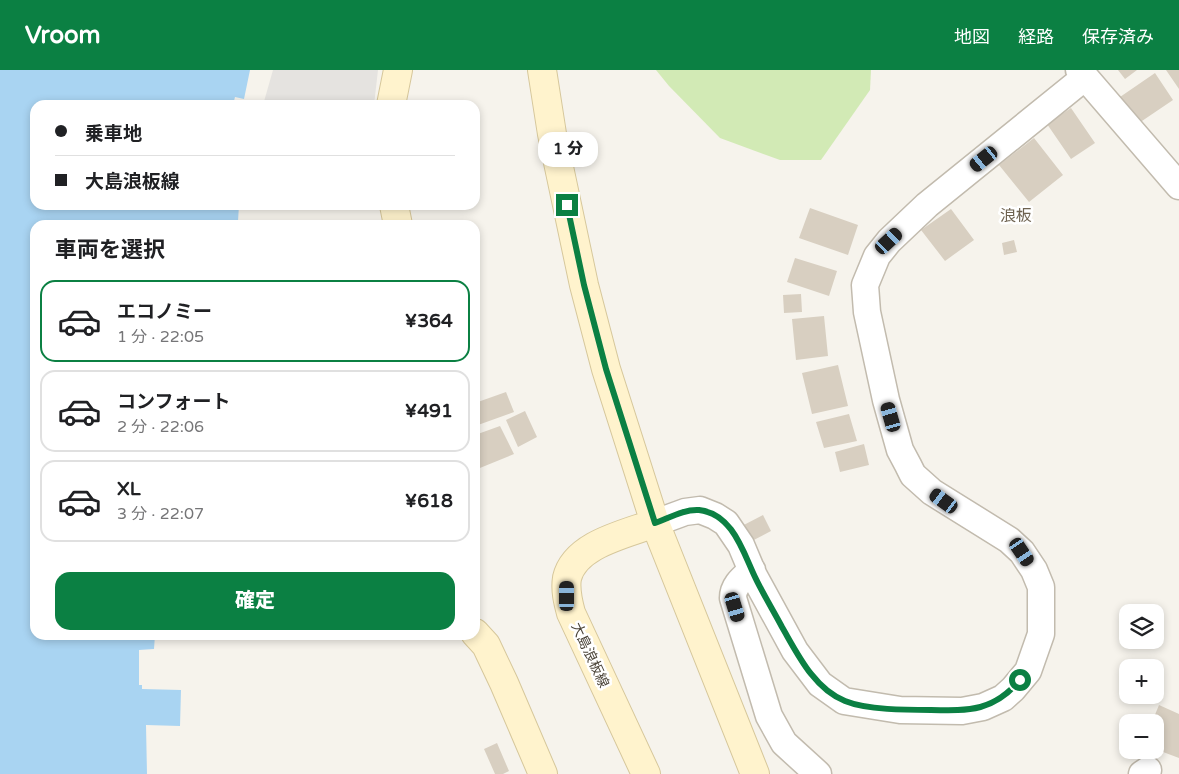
<!DOCTYPE html>
<html lang="ja">
<head>
<meta charset="utf-8">
<style>
	:root { --surface:#fff; --page:#f2f2f2; --text:#202124; --muted:#757577; --line:#e0e0e0; --accent:#0b8043 }
	body { margin:0; font-family:"Varela Round","Noto Sans JP",sans-serif; background:var(--page); color:var(--text); height:100vh; display:flex; flex-direction:column; font-size:19px; white-space:nowrap }
	* { box-sizing:border-box; margin:0 }
	p { font-size:16px; color:var(--muted) }
	.icon { flex:none; width:28px; height:28px; fill:none; stroke:currentColor; stroke-width:2; stroke-linecap:round; stroke-linejoin:round }
	.map { position:relative; flex:1; overflow:hidden }
	.panel { position:absolute; left:30px; top:150px; width:450px; height:420px; display:flex; flex-direction:column; background:var(--surface); border-radius:15px; box-shadow:0 2px 8px #0003 }
	.panel>* { flex:none }
	.hud { position:absolute; left:30px; top:30px; width:450px; height:110px; border-radius:15px; box-shadow:0 2px 8px #0003; display:grid; align-content:center; height:110px; padding:0 25px; background:var(--surface) }
	.buttons { position:absolute; left:1119px; top:534px; display:grid; gap:10px }
	.buttons a { display:grid; place-items:center; width:45px; height:45px; border-radius:10px; background:var(--surface); box-shadow:0 2px 8px #0003; font-size:25px }
	.end { position:absolute; width:22px; height:22px; margin:-11px; border:6px solid #0b8043; background:#fff; box-shadow:0 0 0 2px #fff }
	.from { border-radius:50% }
	.bubble { position:absolute; height:35px; border-radius:15px; background:var(--surface); box-shadow:0 2px 8px #0003; font-size:16px; font-weight:800; line-height:35px; text-align:center }
	.car { position:absolute; width:15px; height:30px; margin:-15px -8px; border-radius:6px; box-shadow:0 0 4px 1px #0007; background:linear-gradient(#222 24%,#8ab4d8 0 40%,#222 0 76%,#8ab4d8 0 86%,#222 0) }
	.hud b { display:flex; align-items:center; gap:18px; height:48px; font-size:19px }
	.hud b+b { border-top:1px solid var(--line) }
	.hud i { width:12px; height:12px; background:var(--text) }
	ul { padding:0; list-style:none }
	li { display:flex; align-items:center; gap:15px; height:82px; margin:0 10px 8px; padding:0 15px; border:2px solid var(--line); border-radius:15px }
	li div { flex:1 }
	li b { display:block; font-size:19px }
	li em { font-style:normal; font-weight:800 }
	li.current { border-color:var(--accent) }
	li>.icon { width:45px; height:45px; stroke-width:1.5 }
	h2 { padding:0 25px; font-size:22px; line-height:60px }
	.primary-button { display:flex; gap:10px; margin-top:auto; padding:10px 25px }
	.primary-button a { flex:1; height:58px; border-radius:15px; background:var(--accent); color:#fff; font-size:20px; font-weight:800; line-height:58px; text-align:center }
	header { display:flex; align-items:center; gap:30px; box-sizing:border-box; height:70px; padding:0 25px; background:var(--accent); color:#fff }
	header strong { font-size:24px }
	nav { display:flex; gap:28px; margin-inline-start:auto; font-size:18px }
	.map>svg:first-child { display:block }
</style>
</head>
<body>
<header>
<strong>Vroom</strong>
<nav><a>地図</a><a>経路</a><a>保存済み</a></nav>
</header>
<div class="map">
<svg width="1179" height="704" viewBox="0 0 1179 704">
	<rect width="100%" height="100%" fill="#f6f3ec"/>
	<path fill="#d2eab5" d="M656,0H871L870,20L821,90H780L720,68L669,16Z"/>
	<path fill="#e5e3e0" d="M273,0H378L374,35H263Z"/>
	<path fill="#a9d4f2" d="M0,0H250L244,29L235,27L233,35H35V135H239L238,151H259V155H35V565H155L154,579L139,580V615H142V619L181,620L180,656L146,655L147,704H0Z"/>
	<path fill="#d8cfc1" d="M1118,0H1137L1125,9Z
		M1166,0H1179V19Z
		M1155,3L1173,30L1139,53L1120,27Z
		M1071,38L1095,73L1071,89L1047,54Z
		M1034,68L1063,105L1029,132L999,95Z
		M810,138L858,155L848,185L799,168Z
		M951,139L974,170L945,191L921,160Z
		M1014,170L1017,182L1004,185L1002,173Z
		M795,188L837,201L829,226L787,212Z
		M801,224L802,242L784,243L783,225Z
		M824,246L828,286L796,290L792,249Z
		M838,295L848,336L812,344L802,303Z
		M506,322L514,342L478,355L475,348V333Z
		M525,341L537,367L518,377L506,350Z
		M849,344L857,371L824,378L816,352Z
		M500,356L514,384L475,400V365Z
		M864,374L869,395L840,402L835,382Z
		M763,445L771,461L746,474L738,458Z
		M1159,635L1179,644V688L1155,679V652H1152Z
		M497,673L509,701L503,704H495L484,679Z"/>
	<g fill="none" stroke-linecap="round" stroke-linejoin="round">
		<defs>
			<path id="minor" d="M1079,0L1179,116
				M655,453L685,442L700,440L715,446L726,453L741,475L754,506L795,581L820,614L844,631L900,640L962,641L983,637L1003,628L1013,619L1028,601L1041,564V517L1034,500L1022,482L1009,470L932,422L913,405L908,395L900,380L886,330L867,242L865,215L877,186L889,171L927,135L1084,8
				M752,500C743,508 733,515 733,528L769,646L784,673L818,704
				M1142,704L1148,700"/>
			<path id="secondary" d="M542,0L552,64L584,215L606,299L655,453L755,704
				M391,35L398,0
				M394,135L398,155
				M475,563L486,575L504,613L543,704
				M646,704L571,543C568,532 565,520 567,508C575,474 626,464 655,453"/>
		</defs>
		<use href="#minor" stroke="#c2bbae" stroke-width="29"/>
		<use href="#secondary" stroke="#d6c79b" stroke-width="30"/>
		<use href="#minor" stroke="#fff" stroke-width="26"/>
		<use href="#secondary" stroke="#fff3cd" stroke-width="28"/>
	</g>
	<g fill="none" stroke-linecap="round" stroke-linejoin="round">
		<path stroke="#0b8043" stroke-width="6" d="M567,135L584,215L606,299L655,453C669,448 684,439 699,440C733,444 743,482 755,507C763,524 773,540 782,557C797,583 814,619 845,631C867,640 907,640 931,640C970,641 994,641 1020,610"/>
	</g>
	<g text-anchor="middle" dominant-baseline="central" stroke-width="5" stroke-linejoin="round" paint-order="stroke">
		<g font-size="14" fill="#4b4439" stroke="#fff">
			<text transform="translate(590 585) rotate(65)">大島浪板線</text>
		</g>
		<g font-size="16" fill="#6e6250" stroke="#fff">
			<text x="1016" y="146">浪板</text>
		</g>
	</g>
</svg>
<div class="buttons">
<a><svg class="icon" aria-label="layers" viewBox="0 0 24 24"><path d="M12 4l9 5-9 5-9-5zM3 14l9 5 9-5"/></svg></a>
<a>+</a>
<a>−</a>
</div>
<i class="end from" style="left:1020px;top:610px"></i>
<i class="end" style="left:567px;top:135px"></i>
<div class="bubble" style="left:538px;top:62px;width:60px">1 分</div>
<i class="car" style="left:984px;top:89px;rotate:231deg"></i>
<i class="car" style="left:889px;top:171px;rotate:47deg"></i>
<i class="car" style="left:891px;top:347px;rotate:344deg"></i>
<i class="car" style="left:944px;top:431px;rotate:306deg"></i>
<i class="car" style="left:1022px;top:482px;rotate:146deg"></i>
<i class="car" style="left:567px;top:526px;rotate:0deg"></i>
<i class="car" style="left:735px;top:537px;rotate:163deg"></i>
<div class="hud">
<b><i class="from"></i>乗車地</b>
<b><i></i>大島浪板線</b>
</div>
<section class="panel">
<h2>車両を選択</h2>
<ul>
<li class="current"><svg class="icon" aria-label="car" viewBox="0 0 24 24"><path d="M5 17H2v-5l4-1 3-4h7l3 4 3 1v5h-3M9 17h6M6 11h13"/><circle cx="7" cy="17" r="2"/><circle cx="17" cy="17" r="2"/></svg><div><b>エコノミー</b><p>1 分 · 22:05</p></div><em>¥364</em></li>
<li><svg class="icon" aria-label="car" viewBox="0 0 24 24"><path d="M5 17H2v-5l4-1 3-4h7l3 4 3 1v5h-3M9 17h6M6 11h13"/><circle cx="7" cy="17" r="2"/><circle cx="17" cy="17" r="2"/></svg><div><b>コンフォート</b><p>2 分 · 22:06</p></div><em>¥491</em></li>
<li><svg class="icon" aria-label="car" viewBox="0 0 24 24"><path d="M5 17H2v-5l4-1 3-4h7l3 4 3 1v5h-3M9 17h6M6 11h13"/><circle cx="7" cy="17" r="2"/><circle cx="17" cy="17" r="2"/></svg><div><b>XL</b><p>3 分 · 22:07</p></div><em>¥618</em></li>
</ul>
<div class="primary-button"><a>確定</a></div>
</section>
</div>
</body>
</html>
